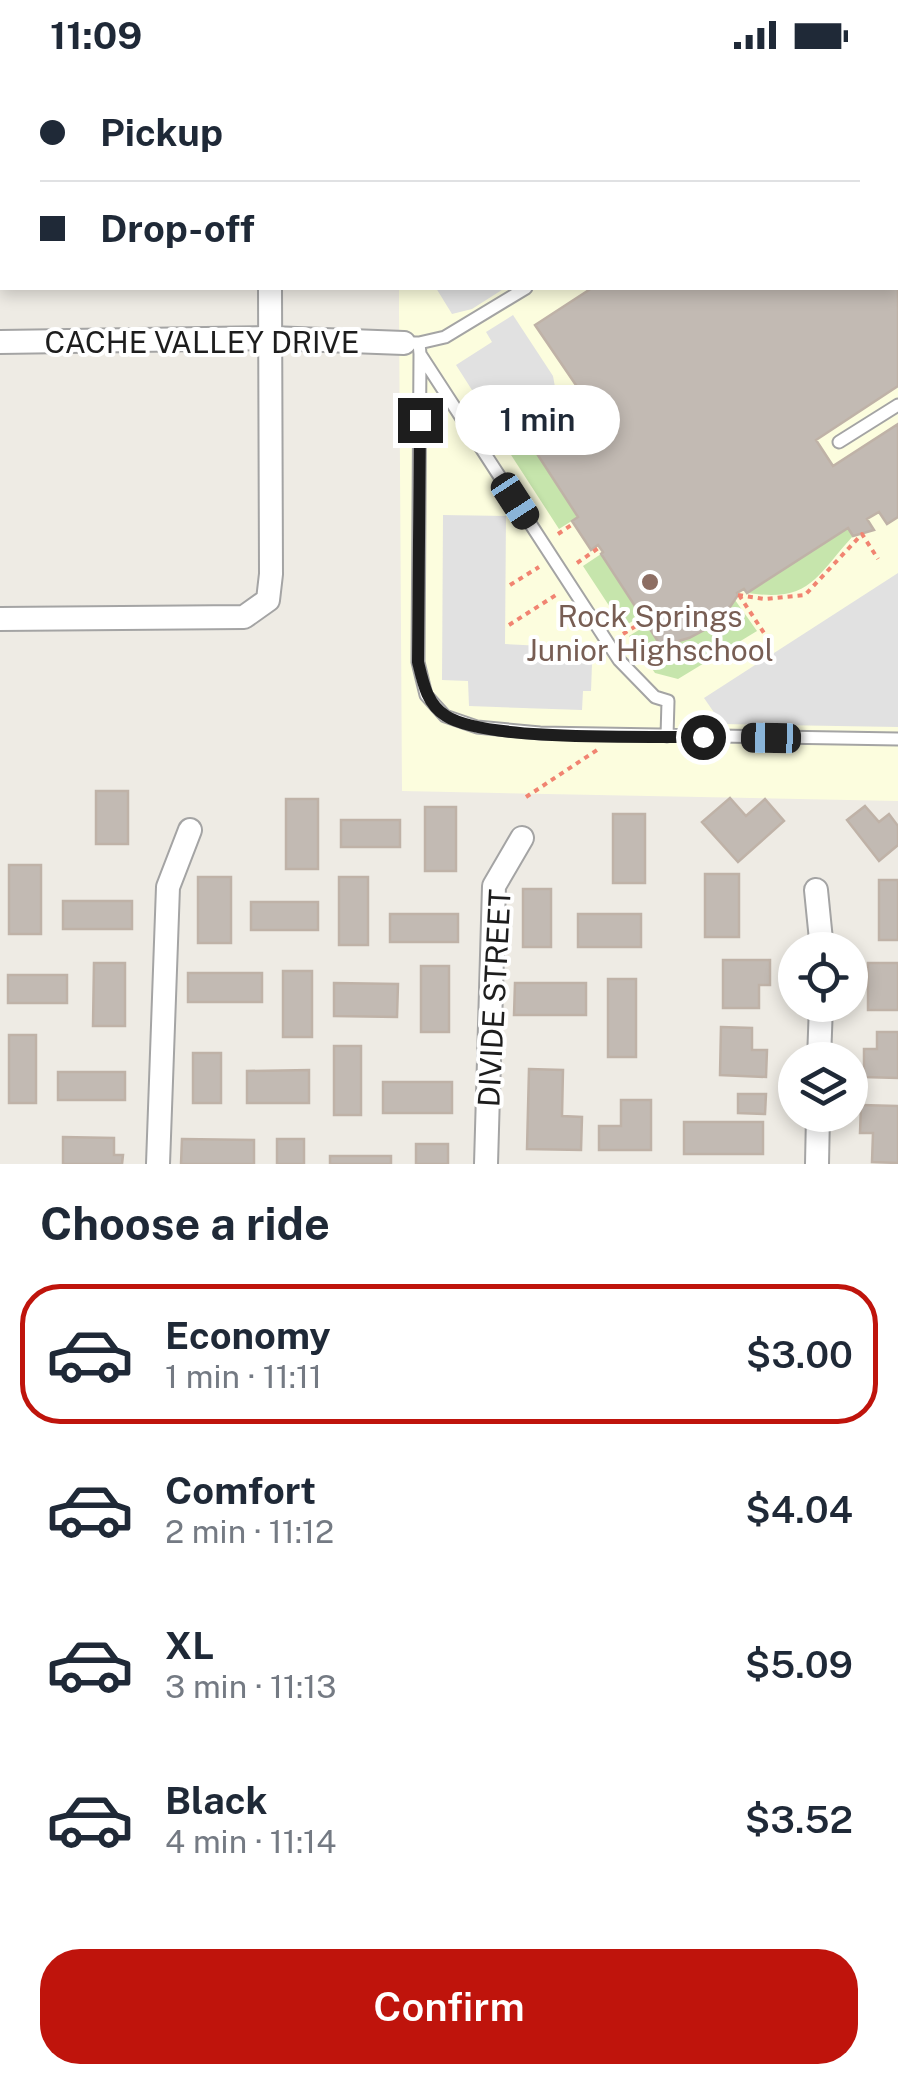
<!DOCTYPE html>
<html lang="en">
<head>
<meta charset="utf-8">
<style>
	:root { --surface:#fff; --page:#f2f2f3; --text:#1f2937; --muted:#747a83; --line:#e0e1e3; --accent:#bf140c }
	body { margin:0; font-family:"Public Sans",sans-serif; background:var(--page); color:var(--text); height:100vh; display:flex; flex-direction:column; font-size:38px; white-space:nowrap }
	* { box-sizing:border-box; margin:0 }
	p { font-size:32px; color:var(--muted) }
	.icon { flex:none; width:55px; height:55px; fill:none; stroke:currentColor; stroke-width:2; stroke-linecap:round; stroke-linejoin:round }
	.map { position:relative; height:1094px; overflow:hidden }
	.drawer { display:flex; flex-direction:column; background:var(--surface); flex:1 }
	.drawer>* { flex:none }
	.banner { position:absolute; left:0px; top:0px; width:900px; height:220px; box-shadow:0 5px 15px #0003; display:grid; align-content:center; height:220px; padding:0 40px; background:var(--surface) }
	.controls { position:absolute; left:778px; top:862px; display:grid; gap:20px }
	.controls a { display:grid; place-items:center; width:90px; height:90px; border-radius:50%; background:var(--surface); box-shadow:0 5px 15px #0003; font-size:50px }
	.end { position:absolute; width:45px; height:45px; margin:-22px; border:12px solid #1d1d1d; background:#fff; box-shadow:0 0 0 5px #fff }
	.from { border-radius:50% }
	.bubble { position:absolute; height:70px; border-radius:35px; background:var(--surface); box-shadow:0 5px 15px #0003; font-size:32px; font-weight:600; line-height:70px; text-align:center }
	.car { position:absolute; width:30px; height:60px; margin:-30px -15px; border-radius:12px; box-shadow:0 0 8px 2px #0007; background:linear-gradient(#222 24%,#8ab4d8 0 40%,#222 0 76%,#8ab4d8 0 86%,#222 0) }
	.banner b { display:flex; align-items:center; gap:35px; height:95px; font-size:38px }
	.banner b+b { border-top:2px solid var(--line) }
	.banner i { width:25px; height:25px; background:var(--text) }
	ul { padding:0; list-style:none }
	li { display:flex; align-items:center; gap:30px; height:140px; margin:0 20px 15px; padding:0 20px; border:5px solid transparent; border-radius:40px }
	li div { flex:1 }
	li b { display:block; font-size:38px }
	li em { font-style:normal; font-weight:600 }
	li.on { border-color:var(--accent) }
	li>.icon { width:90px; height:90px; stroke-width:1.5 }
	h2 { padding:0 40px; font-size:45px; line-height:120px }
	.primary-button { display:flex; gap:20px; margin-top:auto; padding:20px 40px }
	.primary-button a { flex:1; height:115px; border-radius:40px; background:var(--accent); color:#fff; font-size:40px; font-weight:600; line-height:115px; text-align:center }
	.status { display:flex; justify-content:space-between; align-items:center; height:70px; padding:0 50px; background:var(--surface); direction:ltr }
	.status svg { height:28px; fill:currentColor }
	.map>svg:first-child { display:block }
</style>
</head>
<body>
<div class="status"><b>11:09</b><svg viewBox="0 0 49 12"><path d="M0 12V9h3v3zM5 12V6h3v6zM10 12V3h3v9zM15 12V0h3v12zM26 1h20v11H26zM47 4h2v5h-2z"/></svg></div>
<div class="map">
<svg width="898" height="1094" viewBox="0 0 898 1094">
	<rect width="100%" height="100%" fill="#eeebe4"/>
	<path fill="#fcfdde" d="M399,0H898V731L402,721L399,238V218H898V2Z"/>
	<path fill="#c6e5ac" d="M521,359L578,447L559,459L502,371Z
		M848,458L853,466C814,509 810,532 747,523Z
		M601,484L641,546L623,557L583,496Z
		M735,530L757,561L678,609L655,603L629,566L647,555L661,576C692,569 716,556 735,530Z"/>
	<path fill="#e1e1e1" d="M436,218H505L472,239L452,244Z
		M513,245L553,306L555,317L552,323L503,353H493L456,295L492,272L486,262Z
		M443,445L506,446L505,574L583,578L584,594H592L591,621H583L582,640L469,636L468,611L442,610Z
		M898,503V657L722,654L704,628Z"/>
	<path fill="#c2bab3" stroke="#bfb2a7" stroke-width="2.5" d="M898,125V316L816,370L833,396L898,354V447L887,454L879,442L867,449L874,460L853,466L848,458L747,523L744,519L737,523L738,525L730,537L708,558L689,568L661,576L601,484L603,482L598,475L591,480L572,451L578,447L521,359L580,321L535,255L592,218H898Z
		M96,721H128V774H96Z
		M730,728L746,746L765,729L784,751L738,792L702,752Z
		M286,729H318V799H286Z
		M865,736L879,752L889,744L898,756V775L879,791L847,750Z
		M425,737H456V801H425Z
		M613,744H645V813H613Z
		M341,750H400V777H341Z
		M9,795H41V864H9Z
		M705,804H739V867H705Z
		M198,807H231V873H198Z
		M339,807H368V875H339Z
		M879,810H898V870H879Z
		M523,819H551V877H523Z
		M63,831H132V859H63Z
		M251,832H318V860H251Z
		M390,844H458V872H390Z
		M578,844H641V877H578Z
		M723,890H770V915H759V938H723Z
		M94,893H125V956H93Z
		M868,893H898V940H868Z
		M421,896H449V962H421Z
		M283,901H312V967H283Z
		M188,903H262V932H188Z
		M8,905H67V933H8Z
		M608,909H636V987H608Z
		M334,913L398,914L397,947L334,946Z
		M515,913H586V945H514Z
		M721,957L752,958V980H767L766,1007L720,1005Z
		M877,962H898V1008L864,1007V979H877Z
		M9,965H36V1033H9Z
		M334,976H361V1045H334Z
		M193,983H221V1033H193Z
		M529,999L563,1000L562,1046L582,1047L581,1080L527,1079Z
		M309,1000V1033H247V1001Z
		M58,1002H125V1030H58Z
		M383,1012H452V1043H383Z
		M738,1024H766L765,1044L738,1043Z
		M621,1030H651V1080H599V1056H621Z
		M861,1035L898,1036V1093L872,1092L873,1063H860Z
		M684,1052H763V1084H684Z
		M63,1067L114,1068V1085H123L122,1094H63Z
		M182,1069L254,1070V1094H181Z
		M277,1069H304V1094H277Z
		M416,1074H448V1094H416Z
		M330,1086H391V1094H330Z"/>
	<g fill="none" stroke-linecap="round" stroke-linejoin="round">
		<defs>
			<path id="lane" d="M404,273H419L420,284L418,592L426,625L445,646L477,657L540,663L898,669
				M419,273L445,267L526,218
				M420,284L619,590L655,627L668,631L667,666
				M839,372L898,335"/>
			<path id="street" d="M267,0V2
				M0,272L270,268L404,273
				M0,549L244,547L268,530L271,504L270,218
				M816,820L822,880
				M819,990L821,935
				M158,1094L168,817L190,760
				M486,1094L494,816L522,768
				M817,1094L818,1045"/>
		</defs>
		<use href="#lane" stroke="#a4a4a4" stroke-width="15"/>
		<use href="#street" stroke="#a4a4a4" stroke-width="26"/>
		<path stroke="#f18471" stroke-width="4" stroke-dasharray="5 5" stroke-linecap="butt" d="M689,2L690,0
			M558,464L573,454
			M577,493L600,477
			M510,515L539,497
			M738,525L765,529L805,525L862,464L878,489
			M739,525L764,563
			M509,555L556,525
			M623,564L644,551
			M526,727L597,680"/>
		<use href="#lane" stroke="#fff" stroke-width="11"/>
		<use href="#street" stroke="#fff" stroke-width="22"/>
	</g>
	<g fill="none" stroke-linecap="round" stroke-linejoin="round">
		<path stroke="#1d1d1d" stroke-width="12" d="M420,350L418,592C423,613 427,634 446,646C487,672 648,666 703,667"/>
	</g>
	<circle fill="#8d6e63" stroke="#fff" stroke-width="4" cx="650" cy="512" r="10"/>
	<g text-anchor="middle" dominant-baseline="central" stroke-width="8" stroke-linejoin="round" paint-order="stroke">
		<g font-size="30" fill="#1d1d1d" stroke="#fff">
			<text x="202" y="272">CACHE VALLEY DRIVE</text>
			<text transform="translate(494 928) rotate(-87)">DIVIDE STREET</text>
		</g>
		<g font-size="30" fill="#785e54" stroke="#fff">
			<text x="650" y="546">Rock Springs<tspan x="650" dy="34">Junior Highschool</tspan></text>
		</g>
	</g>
</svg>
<div class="controls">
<a><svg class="icon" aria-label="locate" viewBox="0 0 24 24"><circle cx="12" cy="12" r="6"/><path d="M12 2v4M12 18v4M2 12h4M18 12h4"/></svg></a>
<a><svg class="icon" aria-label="layers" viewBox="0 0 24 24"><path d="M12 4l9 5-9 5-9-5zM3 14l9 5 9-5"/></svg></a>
</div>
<i class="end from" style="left:703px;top:667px"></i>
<i class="end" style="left:420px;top:350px"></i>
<div class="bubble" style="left:455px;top:315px;width:165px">1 min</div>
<i class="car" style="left:515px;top:431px;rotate:147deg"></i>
<i class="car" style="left:771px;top:668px;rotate:271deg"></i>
<div class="banner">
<b><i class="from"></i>Pickup</b>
<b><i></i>Drop-off</b>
</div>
</div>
<section class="drawer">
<h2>Choose a ride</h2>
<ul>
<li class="on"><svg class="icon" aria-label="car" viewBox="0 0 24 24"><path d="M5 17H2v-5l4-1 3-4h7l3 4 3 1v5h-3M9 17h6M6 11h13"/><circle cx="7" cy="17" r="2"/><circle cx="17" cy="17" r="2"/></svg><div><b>Economy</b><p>1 min · 11:11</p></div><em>$3.00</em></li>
<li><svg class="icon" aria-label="car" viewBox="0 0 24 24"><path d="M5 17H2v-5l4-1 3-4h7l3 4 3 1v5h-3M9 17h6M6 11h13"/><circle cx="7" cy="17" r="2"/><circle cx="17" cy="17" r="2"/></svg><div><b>Comfort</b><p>2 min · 11:12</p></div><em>$4.04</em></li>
<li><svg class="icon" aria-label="car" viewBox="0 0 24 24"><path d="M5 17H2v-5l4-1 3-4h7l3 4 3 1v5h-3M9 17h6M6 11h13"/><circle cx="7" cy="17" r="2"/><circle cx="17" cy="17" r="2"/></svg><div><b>XL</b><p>3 min · 11:13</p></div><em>$5.09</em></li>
<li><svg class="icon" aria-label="car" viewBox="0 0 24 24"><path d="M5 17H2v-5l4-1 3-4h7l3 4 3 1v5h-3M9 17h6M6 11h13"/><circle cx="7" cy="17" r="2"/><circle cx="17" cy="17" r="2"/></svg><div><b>Black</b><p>4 min · 11:14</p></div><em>$3.52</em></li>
</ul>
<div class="primary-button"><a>Confirm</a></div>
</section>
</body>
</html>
